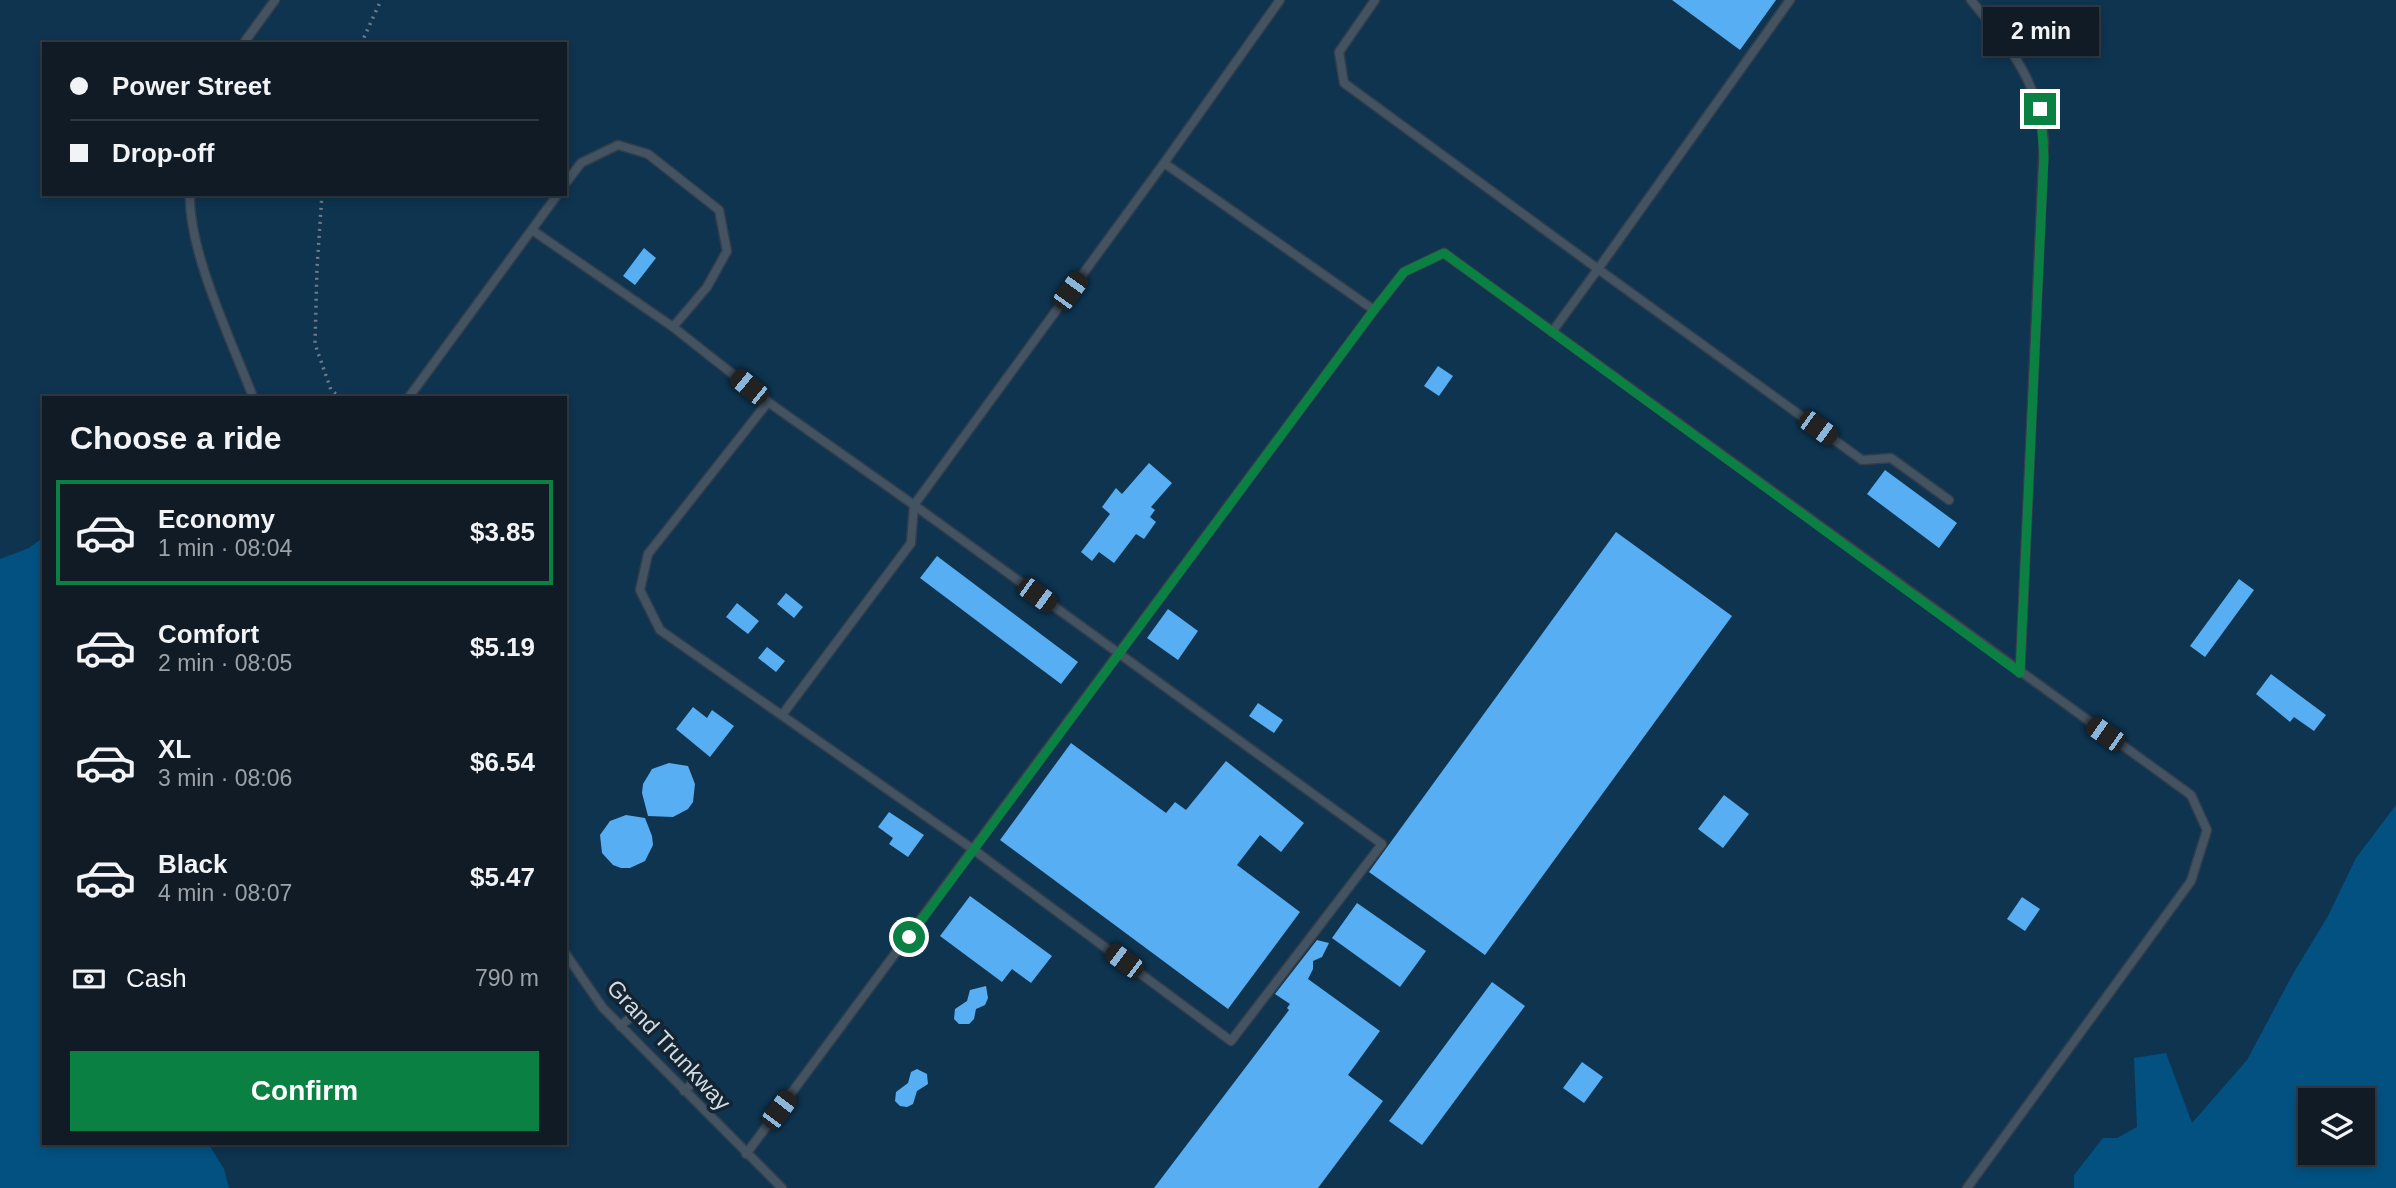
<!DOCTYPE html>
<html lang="en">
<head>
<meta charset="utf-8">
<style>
	:root { --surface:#101b25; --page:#19242d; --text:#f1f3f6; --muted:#9ca1a7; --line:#303942; --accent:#0b8043 }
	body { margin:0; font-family:Helvetica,sans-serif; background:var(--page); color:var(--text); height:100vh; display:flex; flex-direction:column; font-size:26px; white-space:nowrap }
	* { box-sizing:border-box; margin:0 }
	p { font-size:23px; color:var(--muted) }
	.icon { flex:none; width:38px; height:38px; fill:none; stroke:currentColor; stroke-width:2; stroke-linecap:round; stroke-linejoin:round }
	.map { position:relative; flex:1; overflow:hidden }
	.details { position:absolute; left:42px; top:396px; width:525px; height:749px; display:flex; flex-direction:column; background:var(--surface); border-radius:0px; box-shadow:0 4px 10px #0003,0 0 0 2px var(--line) }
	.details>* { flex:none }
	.top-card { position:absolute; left:42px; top:42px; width:525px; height:154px; border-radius:0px; box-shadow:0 4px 10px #0003,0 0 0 2px var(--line); display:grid; align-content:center; height:154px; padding:0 28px; background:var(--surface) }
	.buttons { position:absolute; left:2298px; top:1088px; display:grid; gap:14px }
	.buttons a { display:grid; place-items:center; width:77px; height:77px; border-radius:0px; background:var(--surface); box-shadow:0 4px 10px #0003,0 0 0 2px var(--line); font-size:35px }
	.end { position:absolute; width:32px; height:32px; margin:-16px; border:9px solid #0b8043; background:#fff; box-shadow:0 0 0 4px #fff }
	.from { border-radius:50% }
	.bubble { position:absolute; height:49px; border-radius:0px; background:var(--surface); box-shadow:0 4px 10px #0003,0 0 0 2px var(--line); font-size:23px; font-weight:800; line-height:49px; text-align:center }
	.car { position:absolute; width:21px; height:42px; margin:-21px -10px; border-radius:9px; box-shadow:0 0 5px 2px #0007; background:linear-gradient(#222 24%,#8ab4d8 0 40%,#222 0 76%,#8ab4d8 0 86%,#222 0) }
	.top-card b { display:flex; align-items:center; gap:24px; height:66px; font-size:26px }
	.top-card b+b { border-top:2px solid var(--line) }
	.top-card i { width:18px; height:18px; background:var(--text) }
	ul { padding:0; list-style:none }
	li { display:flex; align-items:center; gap:21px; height:105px; margin:0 14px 10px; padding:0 14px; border:4px solid transparent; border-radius:0px }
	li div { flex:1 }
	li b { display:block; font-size:26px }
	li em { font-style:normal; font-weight:800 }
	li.on { border-color:var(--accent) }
	li>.icon { width:63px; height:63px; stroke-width:1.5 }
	h2 { padding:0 28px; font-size:32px; line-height:84px }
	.pay { display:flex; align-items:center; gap:18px; height:77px; padding:0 28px; font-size:26px }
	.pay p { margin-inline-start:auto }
	.primary-button { display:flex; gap:14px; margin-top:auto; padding:14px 28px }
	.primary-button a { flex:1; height:80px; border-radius:0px; background:var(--accent); color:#fff; font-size:28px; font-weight:800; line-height:80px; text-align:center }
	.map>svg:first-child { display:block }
</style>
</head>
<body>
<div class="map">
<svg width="2396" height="1188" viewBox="0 0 2396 1188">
	<rect width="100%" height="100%" fill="#152431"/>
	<path fill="#0e3450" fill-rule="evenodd" d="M0,0H2396V1188H0ZM44,44H565V194H44ZM44,397H565V1143H44ZM2310,1101H2362V1153H2310Z"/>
	<path fill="#035181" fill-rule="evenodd" d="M44,537V1143H208L224,1169L229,1188H0V559L29,548Z
		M2396,805V1188H2074V1175L2103,1138H2117L2137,1127L2134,1058L2166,1053L2192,1123L2247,1060L2294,972L2328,916L2356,858ZM2310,1101H2362V1153H2310Z"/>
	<path fill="#58aef2" d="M1672,0H1776L1740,50Z
		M644,248L656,258L635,285L623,276Z
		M1438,366L1453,376L1439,396L1424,386Z
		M1149,463L1172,483L1151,507L1155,510L1150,517L1156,522L1144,539L1136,534L1114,563L1099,552L1092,561L1081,552L1110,514L1102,507L1116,488L1122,494Z
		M1885,470L1957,523L1939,548L1867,494Z
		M1616,532L1732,616L1485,955L1369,872Z
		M937,556L1078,662L1061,684L920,578Z
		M2239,579L2254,590L2205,657L2190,646Z
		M786,593L803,607L794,618L777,604Z
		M737,603L759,621L748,634L726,617Z
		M1168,609L1198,631L1178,660L1147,638Z
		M767,647L785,661L776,672L758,658Z
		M2271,674L2326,715L2314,731L2294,717L2290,722L2256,694Z
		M1258,703L1283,720L1274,733L1249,716Z
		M693,707L707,718L712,710L734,726L710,757L676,729Z
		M1071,743L1166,813L1175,802L1186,810L1226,761L1304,823L1281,852L1260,835L1237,865L1300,912L1228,1009L1000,840Z
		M669,763L688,766L695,784L693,802L688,809L673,817L648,816L642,793L643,784L652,769Z
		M1724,795L1749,814L1723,848L1698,829Z
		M889,812L924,835L908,857L889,844L893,838L878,827Z
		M626,815L645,818L652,836L653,845L645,861L630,868H621L613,865L602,853L600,835L610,821Z
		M970,896L1052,956L1031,983L1012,969L1002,982L940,936Z
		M2022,897L2040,909L2025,931L2007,919Z
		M1357,903L1426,951L1400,987L1332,938Z
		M1317,940L1329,943L1322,957L1313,961V969L1308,979L1380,1031L1348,1075L1383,1101L1318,1188H1154L1289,1010L1287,1008L1290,1004L1275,994Z
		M1492,982L1525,1006L1422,1145L1389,1121Z
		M986,986L988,998L985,1005L976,1009L974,1019L969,1024H959L954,1019L955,1009L967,1001L970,990Z
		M1582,1062L1603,1077L1584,1103L1563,1088Z
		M917,1069L927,1074L928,1084L917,1091L913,1104L907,1107L900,1106L895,1101L896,1092L908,1083L911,1072Z"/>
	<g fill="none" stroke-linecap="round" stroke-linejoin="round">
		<defs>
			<path id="lane" d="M1375,0L1339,52L1344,83L1598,269L1790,0
				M1971,0C2008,46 2039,80 2044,141L2020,673
				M243,44L275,0
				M1164,163L1374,310
				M190,194C188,251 232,342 253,397
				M532,230L673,327L707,287L727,251L719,210L648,154L618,145L581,163L565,184
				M673,327L768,402L914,505L1164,163L1280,0
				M1552,332L1598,269L1862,460L1891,458L1949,500
				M409,397L558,194
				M768,402L648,554L640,590L660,630L974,850L1231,1041L1382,844L914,505L911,543L782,715
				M565,953L603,1008L782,1188
				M620,1026L640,1010
				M684,1091L699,1077
				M746,1154L1374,310L1404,272L1444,253L2191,795L2207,830L2191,881L1967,1188"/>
		</defs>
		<use href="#lane" stroke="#343e49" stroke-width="11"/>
		<path stroke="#6f7b86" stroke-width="3.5" stroke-dasharray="2 5" stroke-linecap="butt" d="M361,44L381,0
			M322,194L317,268L315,344L331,390L340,397"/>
		<use href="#lane" stroke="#435362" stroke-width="8"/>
	</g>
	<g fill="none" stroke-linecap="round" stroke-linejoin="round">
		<path stroke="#0b8043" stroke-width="9" d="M909,937L1374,310L1404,272L1444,253L2020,673L2044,157L2040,109"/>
	</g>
	<g text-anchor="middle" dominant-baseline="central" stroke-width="7" stroke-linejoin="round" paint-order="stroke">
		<g font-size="23" fill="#d1dbe3" stroke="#152431">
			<text transform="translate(669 1045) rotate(47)">Grand Trunkway</text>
		</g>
	</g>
</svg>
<div class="buttons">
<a><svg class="icon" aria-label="layers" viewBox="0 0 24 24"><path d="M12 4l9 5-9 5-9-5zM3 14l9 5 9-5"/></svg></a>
</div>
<i class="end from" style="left:909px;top:937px"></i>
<i class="end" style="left:2040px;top:109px"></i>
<div class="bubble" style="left:1983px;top:7px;width:116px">2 min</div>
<i class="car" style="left:1070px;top:291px;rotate:36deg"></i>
<i class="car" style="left:749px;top:387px;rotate:309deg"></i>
<i class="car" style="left:1818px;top:428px;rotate:126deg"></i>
<i class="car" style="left:1037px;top:595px;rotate:126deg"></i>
<i class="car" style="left:2105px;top:734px;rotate:305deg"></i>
<i class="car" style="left:1124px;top:961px;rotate:307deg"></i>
<i class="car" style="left:779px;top:1110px;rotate:37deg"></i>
<div class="top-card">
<b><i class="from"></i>Power Street</b>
<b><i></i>Drop-off</b>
</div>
<section class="details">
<h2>Choose a ride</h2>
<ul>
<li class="on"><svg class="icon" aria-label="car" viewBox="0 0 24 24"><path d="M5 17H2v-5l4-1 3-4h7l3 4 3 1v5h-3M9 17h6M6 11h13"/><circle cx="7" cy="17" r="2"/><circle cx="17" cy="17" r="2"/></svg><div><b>Economy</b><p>1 min · 08:04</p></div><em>$3.85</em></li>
<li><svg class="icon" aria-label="car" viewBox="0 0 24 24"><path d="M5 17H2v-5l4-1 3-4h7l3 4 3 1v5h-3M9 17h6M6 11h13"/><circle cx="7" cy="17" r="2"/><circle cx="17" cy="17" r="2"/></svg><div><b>Comfort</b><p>2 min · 08:05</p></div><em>$5.19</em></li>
<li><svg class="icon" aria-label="car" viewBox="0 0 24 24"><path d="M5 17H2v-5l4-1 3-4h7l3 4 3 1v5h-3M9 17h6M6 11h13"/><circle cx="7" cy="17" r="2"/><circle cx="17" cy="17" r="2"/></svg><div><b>XL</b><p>3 min · 08:06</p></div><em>$6.54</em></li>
<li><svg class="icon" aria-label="car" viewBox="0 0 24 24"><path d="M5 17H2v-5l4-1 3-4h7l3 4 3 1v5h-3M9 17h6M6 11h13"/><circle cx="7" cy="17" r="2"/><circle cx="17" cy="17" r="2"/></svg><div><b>Black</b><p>4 min · 08:07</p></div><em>$5.47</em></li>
</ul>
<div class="pay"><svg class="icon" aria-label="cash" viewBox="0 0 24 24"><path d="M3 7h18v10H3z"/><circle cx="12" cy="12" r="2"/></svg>Cash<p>790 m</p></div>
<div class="primary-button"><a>Confirm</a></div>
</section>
</div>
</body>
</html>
